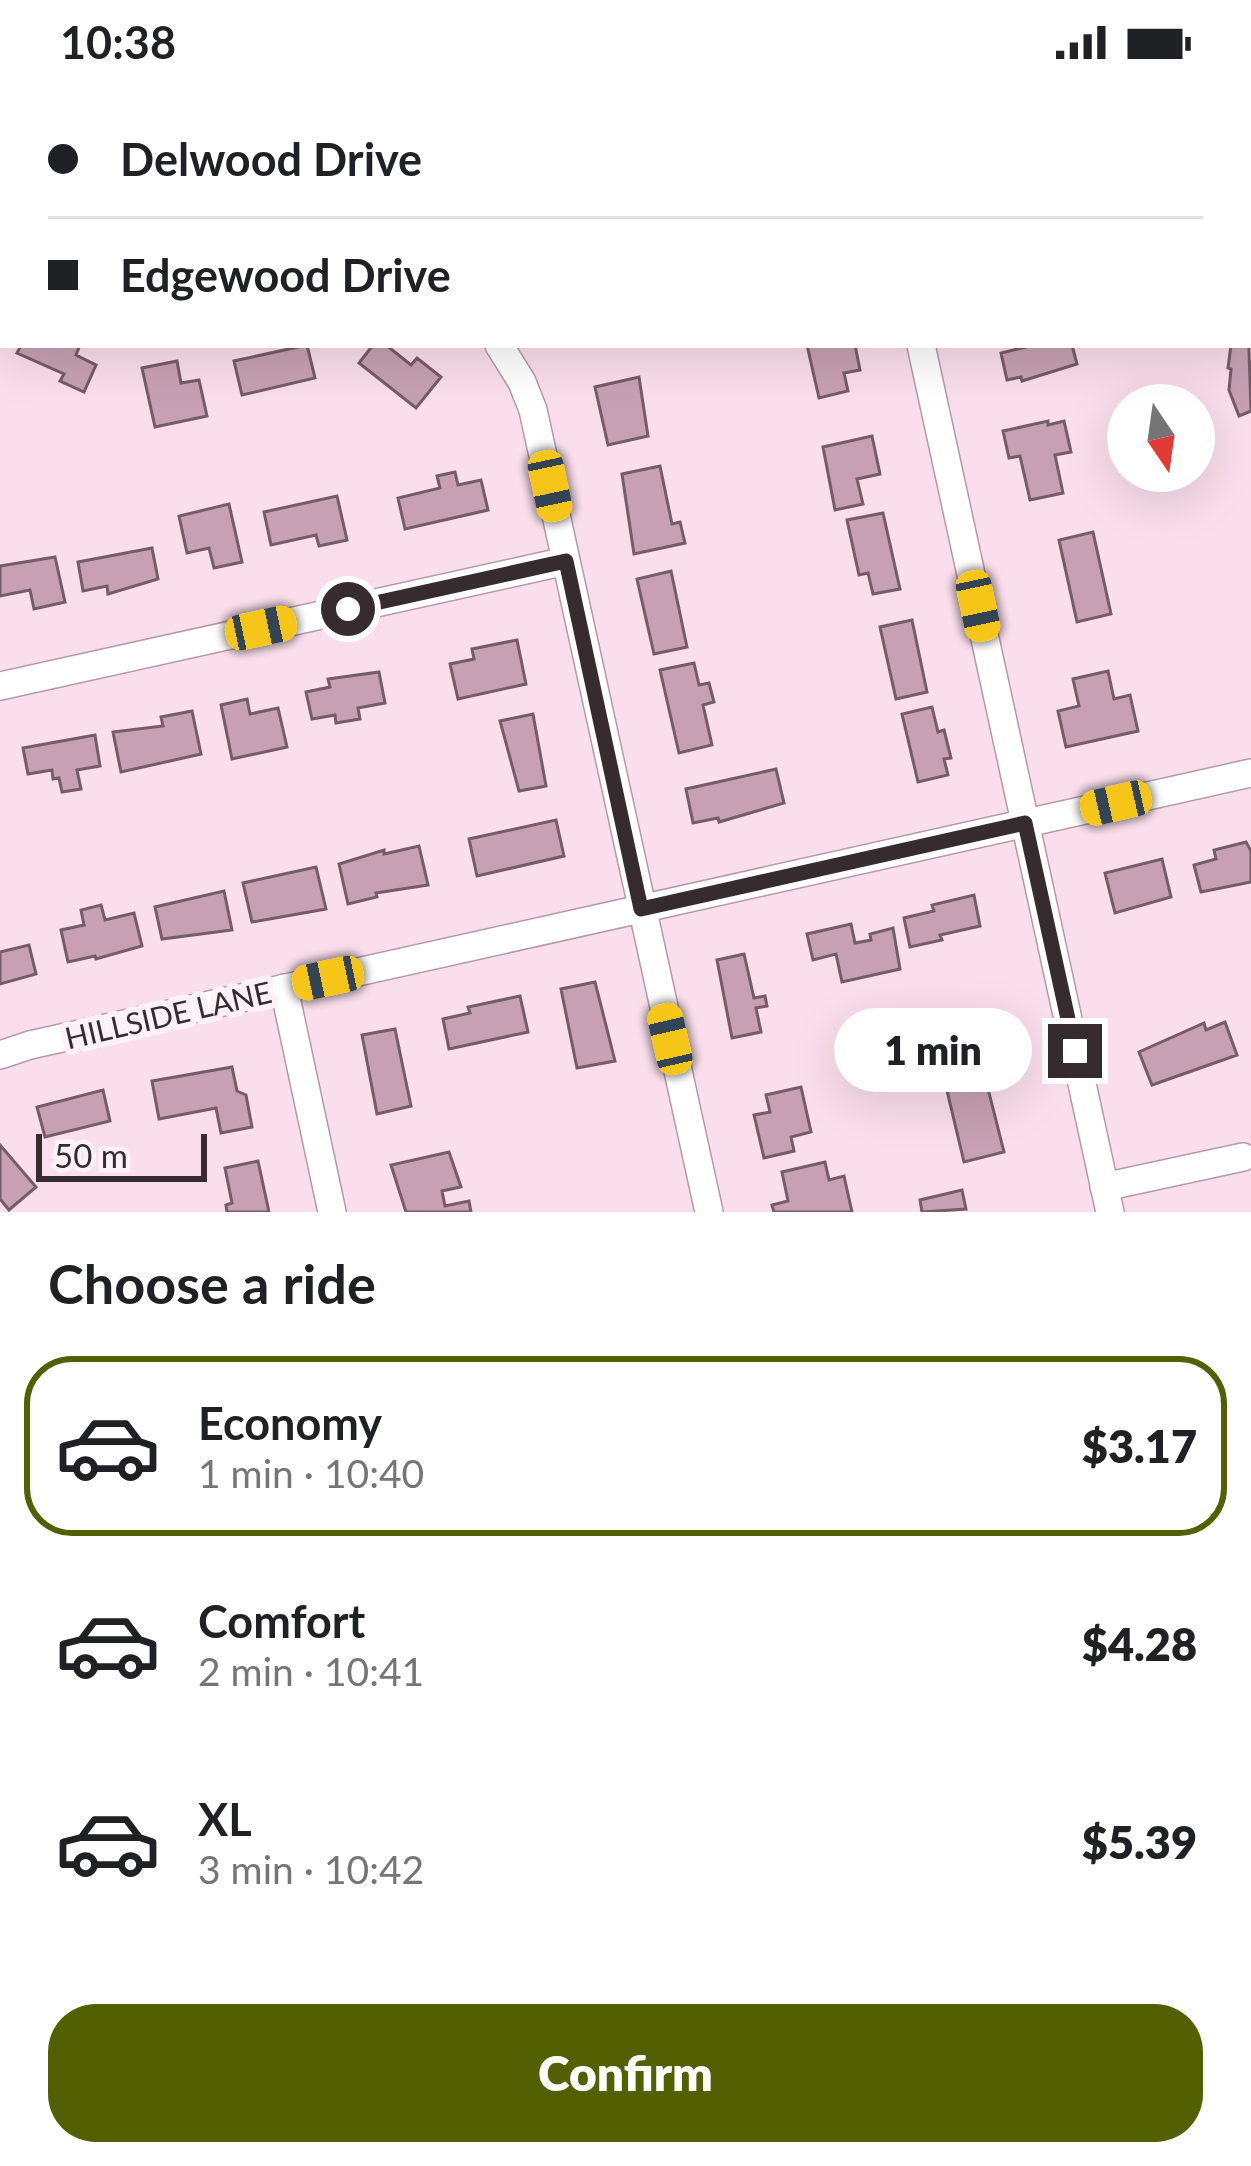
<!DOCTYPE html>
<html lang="en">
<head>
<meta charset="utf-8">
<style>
	:root { --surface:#fff; --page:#f2f2f2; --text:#202124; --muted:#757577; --line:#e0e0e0; --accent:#526001 }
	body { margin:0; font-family:Lato,sans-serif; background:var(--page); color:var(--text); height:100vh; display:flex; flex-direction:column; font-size:45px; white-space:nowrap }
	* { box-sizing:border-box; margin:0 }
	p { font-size:39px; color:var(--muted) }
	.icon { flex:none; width:66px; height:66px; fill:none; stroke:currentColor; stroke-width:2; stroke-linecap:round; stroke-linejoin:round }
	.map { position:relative; height:1128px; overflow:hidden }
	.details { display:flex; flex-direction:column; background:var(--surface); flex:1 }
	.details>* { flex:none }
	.hud { position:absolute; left:0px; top:0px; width:1251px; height:264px; box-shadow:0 12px 48px #0002; display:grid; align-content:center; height:264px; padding:0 48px; background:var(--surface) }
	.needle { width:78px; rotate:167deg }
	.buttons { position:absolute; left:1107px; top:300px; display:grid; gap:24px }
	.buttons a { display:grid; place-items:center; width:108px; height:108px; border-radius:50%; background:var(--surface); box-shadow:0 12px 48px #0002; font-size:60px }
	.scale { position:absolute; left:36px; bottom:30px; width:171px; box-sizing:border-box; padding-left:12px; border:6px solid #362c30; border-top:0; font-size:33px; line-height:42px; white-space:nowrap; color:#362c30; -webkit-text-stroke:9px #fcf1f6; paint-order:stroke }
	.end { position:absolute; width:54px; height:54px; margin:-27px; border:15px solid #362c30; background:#fff; box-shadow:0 0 0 6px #fff }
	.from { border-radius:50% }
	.bubble { position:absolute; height:84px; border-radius:42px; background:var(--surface); box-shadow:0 12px 48px #0002; font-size:39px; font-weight:800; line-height:84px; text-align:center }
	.car { position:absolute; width:36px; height:72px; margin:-36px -18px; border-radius:15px; box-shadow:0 0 9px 3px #0007; background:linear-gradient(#f5c518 24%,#345 0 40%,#f5c518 0 76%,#345 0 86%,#f5c518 0) }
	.hud b { display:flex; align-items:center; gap:42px; height:114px; font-size:45px }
	.hud b+b { border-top:3px solid var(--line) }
	.hud i { width:30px; height:30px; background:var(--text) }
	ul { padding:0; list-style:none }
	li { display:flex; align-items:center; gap:36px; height:180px; margin:0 24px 18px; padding:0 24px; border:6px solid transparent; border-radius:48px }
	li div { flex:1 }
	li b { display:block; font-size:45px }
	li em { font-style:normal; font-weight:800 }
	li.selected { border-color:var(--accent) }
	li>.icon { width:108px; height:108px; stroke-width:1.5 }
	h2 { padding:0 48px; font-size:54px; line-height:144px }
	.button { display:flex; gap:24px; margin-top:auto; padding:24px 48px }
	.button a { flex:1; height:138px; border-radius:48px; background:var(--accent); color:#fff; font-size:48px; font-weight:800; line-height:138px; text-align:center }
	.status { display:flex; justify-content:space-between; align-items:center; height:84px; padding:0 60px; background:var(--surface); direction:ltr }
	.status svg { height:33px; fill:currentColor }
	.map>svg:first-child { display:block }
</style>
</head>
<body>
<div class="status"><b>10:38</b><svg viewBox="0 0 49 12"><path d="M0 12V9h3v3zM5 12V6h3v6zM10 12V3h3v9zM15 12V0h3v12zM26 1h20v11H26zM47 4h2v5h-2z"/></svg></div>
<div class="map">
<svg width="1251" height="1128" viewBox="0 0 1251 1128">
	<rect width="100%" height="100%" fill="#fadeeb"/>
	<path fill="#c7a1b3" stroke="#745c68" stroke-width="3" d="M1248,237L1251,327L1239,332L1229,306L1231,285L1228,284L1231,261H1248Z
		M21,261H80L76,271L96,281L84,308L60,297L64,290L17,269Z
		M307,261L315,294L242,311L234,277Z
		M373,261H386L411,281L417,274L441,293L416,324L359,279Z
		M807,261H855L860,286L844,289L848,307L819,314Z
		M1034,261H1072L1077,280L1022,297L1021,293L1007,296L1001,269Z
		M177,277L181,299L199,296L207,332L155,343L142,284Z
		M639,293L648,352L608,361L595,303Z
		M1048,337V341L1064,337L1071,368L1055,371L1063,409L1030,416L1020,372L1009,374L1003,347Z
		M872,352L880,390L857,395L863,420L835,426L823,363Z
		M660,382L672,440L680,438L685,459L634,470L622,390Z
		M455,388L458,401L481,396L488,426L405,445L398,414L440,404L437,392Z
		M337,412L347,456L319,462L316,451L271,461L264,428Z
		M229,420L242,478L214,484L209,464L187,469L179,432Z
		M883,429L900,505L873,510L868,489L859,491L847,436Z
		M1093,448L1111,530L1077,538L1059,456Z
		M152,464L158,495L108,510L107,502L83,507L78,478Z
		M55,473L65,518L34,525L30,506L0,512V482Z
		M671,487L687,563L654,570L637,495Z
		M912,536L927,608L896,615L880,543Z
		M517,556L526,600L458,615L450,580L474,575L472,565Z
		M694,579L699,601L709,599L714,618L703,621L712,661L679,669L660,586Z
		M1108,587L1114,615L1130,611L1138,647L1066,663L1058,627L1079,622L1073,595Z
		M379,588L385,619L358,624L360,635L336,639L335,631L312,635L306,608L330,603L328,595Z
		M247,615L250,630L278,624L287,663L232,675L221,621Z
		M932,623L938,648L944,646L951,674L944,675L948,691L918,698L902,630Z
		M192,627L201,670L121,688L113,648L163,642L161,633Z
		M533,630L546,702L519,707L500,637Z
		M95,651L100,682L77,686L81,705L62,708L59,694L53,695L52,686L28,690L23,664Z
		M776,685L784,719L719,738L718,734L693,739L686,705Z
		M556,736L564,772L477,792L469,755Z
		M1246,758L1251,767V798L1201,808L1194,781L1216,775L1214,766Z
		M419,762L428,801L376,809L377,813L348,820L339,780L384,766V770Z
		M1162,775L1171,813L1115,829L1105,789Z
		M316,783L326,825L252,838L243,799Z
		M224,807L232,846L162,855L155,823Z
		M974,811L980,842L940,851L942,856L910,863L904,834L934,827L932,821Z
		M101,821L105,836L134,829L142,862L96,875L95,872L68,878L61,846L84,841L81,826Z
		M851,840L855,859L871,856L870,850L893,844L900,885L842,898L836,870L813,876L807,850Z
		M29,861L36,890L0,900V868Z
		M744,870L754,914L765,912L767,922L756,924L761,948L732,954L717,876Z
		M595,898L615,977L577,984L561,905Z
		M520,912L528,948L449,965L443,935L470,929L468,923Z
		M1225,938L1237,971L1152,1001L1139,968L1204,939L1206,946Z
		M395,945L411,1022L377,1030L362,951Z
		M232,983L237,1007L246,1011L252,1043L221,1049L216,1024L159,1035L152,997Z
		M983,985L1004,1068L964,1078L944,994Z
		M801,1003L811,1048L791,1053L794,1067L764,1074L754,1031L770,1028L766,1011Z
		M103,1006L110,1037L45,1053L37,1023Z
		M0,1061L36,1103L9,1126L0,1115Z
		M449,1068L461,1103L442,1107L445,1122L469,1117L471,1128H406L391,1081Z
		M258,1077L269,1128H227L226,1121L232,1119L225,1084Z
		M825,1078L829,1096L844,1092L852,1128H774L772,1121L788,1117L782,1088Z
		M962,1106L966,1125L922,1128L920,1116Z"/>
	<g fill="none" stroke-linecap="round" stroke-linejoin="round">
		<defs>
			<path id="minor" d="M4,0L5,3
				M864,0L865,3
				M1208,0L1209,3
				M477,3L480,0
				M1248,75L1251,76
				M499,261L522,298L533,326L709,1128
				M921,261L1110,1128
				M0,602L566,477
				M284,904L332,1128
				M0,971L30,961L1251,689
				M1104,1103L1243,1073"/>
		</defs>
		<use href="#minor" stroke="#b49aa6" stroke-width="30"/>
		<use href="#minor" stroke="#fff" stroke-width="27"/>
	</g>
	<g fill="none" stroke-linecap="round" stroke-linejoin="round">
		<path stroke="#362c30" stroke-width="15" d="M348,525L566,477L641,825L1025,739L1075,967"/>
	</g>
	<g text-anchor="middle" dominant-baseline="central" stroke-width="12" stroke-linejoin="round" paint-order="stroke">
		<g font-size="30" fill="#362c30" stroke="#fcf1f6">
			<text transform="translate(168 930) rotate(-13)">HILLSIDE LANE</text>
		</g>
	</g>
</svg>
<div class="buttons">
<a><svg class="needle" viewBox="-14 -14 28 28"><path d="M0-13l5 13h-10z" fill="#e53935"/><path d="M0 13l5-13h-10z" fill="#757577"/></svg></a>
</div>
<div class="scale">50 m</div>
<i class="end from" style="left:348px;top:525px"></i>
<i class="end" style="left:1075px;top:967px"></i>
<div class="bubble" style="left:834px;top:924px;width:198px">1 min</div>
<i class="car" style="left:550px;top:402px;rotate:168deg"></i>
<i class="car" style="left:978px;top:522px;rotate:168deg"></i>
<i class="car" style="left:261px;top:544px;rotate:78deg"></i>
<i class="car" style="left:1116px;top:719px;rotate:257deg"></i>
<i class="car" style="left:328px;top:894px;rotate:258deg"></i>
<i class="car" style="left:670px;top:955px;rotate:347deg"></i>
<div class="hud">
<b><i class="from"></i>Delwood Drive</b>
<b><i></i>Edgewood Drive</b>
</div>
</div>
<section class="details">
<h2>Choose a ride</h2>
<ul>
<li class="selected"><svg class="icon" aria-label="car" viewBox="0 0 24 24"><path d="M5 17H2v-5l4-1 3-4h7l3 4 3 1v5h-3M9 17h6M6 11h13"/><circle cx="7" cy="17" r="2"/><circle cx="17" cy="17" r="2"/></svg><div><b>Economy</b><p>1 min · 10:40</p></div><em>$3.17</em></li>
<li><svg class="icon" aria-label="car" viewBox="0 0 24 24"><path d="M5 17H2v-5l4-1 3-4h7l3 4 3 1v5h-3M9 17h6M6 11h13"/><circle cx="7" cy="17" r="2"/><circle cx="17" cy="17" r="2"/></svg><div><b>Comfort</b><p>2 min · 10:41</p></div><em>$4.28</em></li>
<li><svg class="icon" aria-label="car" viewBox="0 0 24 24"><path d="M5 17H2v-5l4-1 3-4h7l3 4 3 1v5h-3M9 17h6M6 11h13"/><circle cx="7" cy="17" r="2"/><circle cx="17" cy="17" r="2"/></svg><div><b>XL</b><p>3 min · 10:42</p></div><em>$5.39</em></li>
</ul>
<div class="button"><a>Confirm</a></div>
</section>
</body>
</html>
